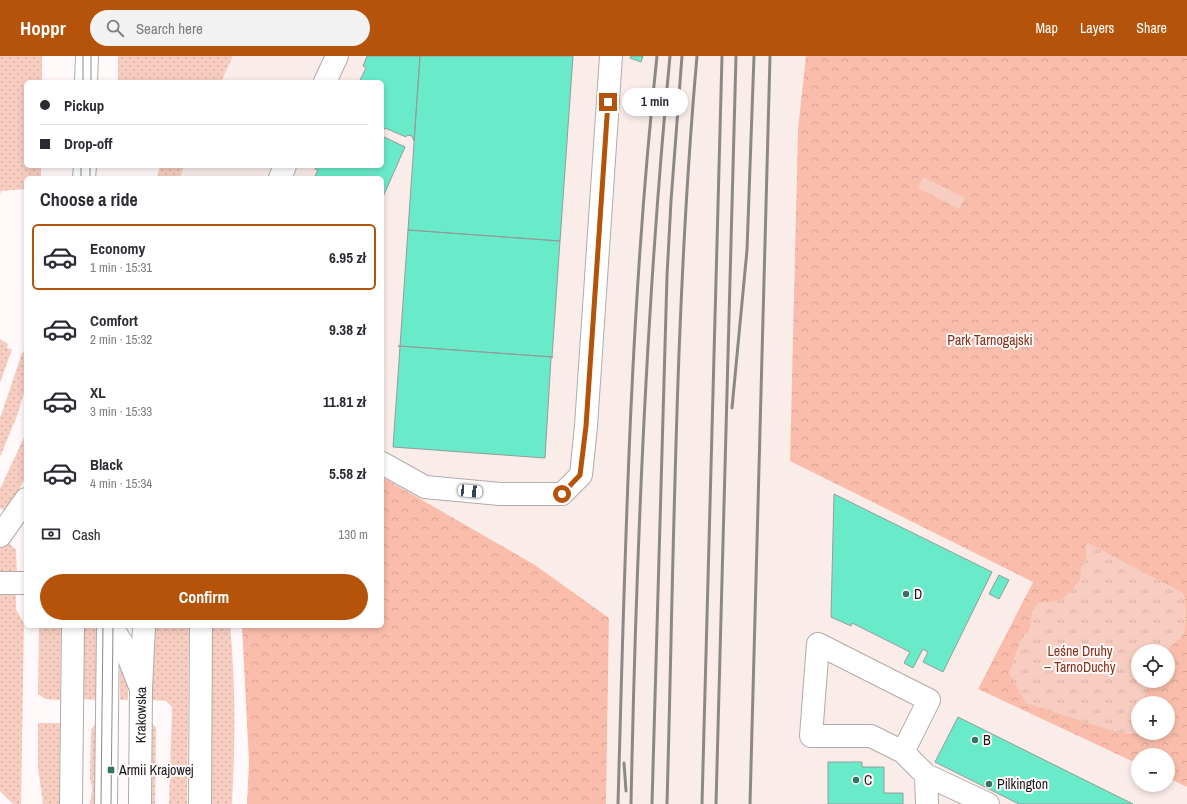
<!DOCTYPE html>
<html lang="en">
<head>
<meta charset="utf-8">
<style>
	:root { --surface:#fff; --page:#f2f2f3; --text:#2b2b33; --muted:#7c7c81; --line:#e1e1e2; --accent:#b45309 }
	body { margin:0; font-family:"Archivo Narrow",sans-serif; background:var(--page); color:var(--text); height:100vh; display:flex; flex-direction:column; font-size:15px; white-space:nowrap }
	* { box-sizing:border-box; margin:0 }
	p { font-size:13px; color:var(--muted) }
	.icon { flex:none; width:22px; height:22px; fill:none; stroke:currentColor; stroke-width:2; stroke-linecap:round; stroke-linejoin:round }
	.map { position:relative; flex:1; overflow:hidden }
	.sheet { position:absolute; left:24px; top:120px; width:360px; height:452px; display:flex; flex-direction:column; background:var(--surface); border-radius:6px; box-shadow:0 2px 6px #0003 }
	.sheet>* { flex:none }
	.banner { position:absolute; left:24px; top:24px; width:360px; height:88px; border-radius:6px; box-shadow:0 2px 6px #0003; display:grid; align-content:center; height:88px; padding:0 16px; background:var(--surface) }
	.tools { position:absolute; left:1131px; top:588px; display:grid; gap:8px }
	.tools a { display:grid; place-items:center; width:44px; height:44px; border-radius:50%; background:var(--surface); box-shadow:0 2px 6px #0003; font-size:20px }
	.end { position:absolute; width:18px; height:18px; margin:-9px; border:5px solid #b45309; background:#fff; box-shadow:0 0 0 2px #fff }
	.from { border-radius:50% }
	.bubble { position:absolute; height:28px; border-radius:14px; background:var(--surface); box-shadow:0 2px 6px #0003; font-size:13px; font-weight:700; line-height:28px; text-align:center }
	.car { position:absolute; width:12px; height:24px; margin:-12px -6px; border-radius:5px; box-shadow:0 0 3px 1px #0007; background:linear-gradient(#fff 24%,#345 0 40%,#fff 0 76%,#345 0 86%,#fff 0) }
	.banner b { display:flex; align-items:center; gap:14px; height:38px; font-size:15px }
	.banner b+b { border-top:1px solid var(--line) }
	.banner i { width:10px; height:10px; background:var(--text) }
	ul { padding:0; list-style:none }
	li { display:flex; align-items:center; gap:12px; height:66px; margin:0 8px 6px; padding:0 8px; border:2px solid transparent; border-radius:6px }
	li div { flex:1 }
	li b { display:block; font-size:15px }
	li em { font-style:normal; font-weight:700 }
	li.on { border-color:var(--accent) }
	li>.icon { width:36px; height:36px; stroke-width:1.5 }
	h2 { padding:0 16px; font-size:18px; line-height:48px }
	.pay { display:flex; align-items:center; gap:10px; height:44px; padding:0 16px; font-size:15px }
	.pay p { margin-inline-start:auto }
	.primary-button { display:flex; gap:8px; margin-top:auto; padding:8px 16px }
	.primary-button a { flex:1; height:46px; border-radius:24px; background:var(--accent); color:#fff; font-size:16px; font-weight:700; line-height:46px; text-align:center }
	header { display:flex; align-items:center; gap:24px; box-sizing:border-box; height:56px; padding:0 20px; background:var(--accent); color:#fff }
	header strong { font-size:19px }
	nav { display:flex; gap:22px; margin-inline-start:auto; font-size:14px }
	.search { width:280px; height:36px; background:var(--page); display:flex; align-items:center; gap:10px; box-sizing:border-box; padding:0 14px; border-radius:22px; color:var(--muted); font-size:15px }
	.map>svg:first-child { display:block }
</style>
</head>
<body>
<header>
<strong>Hoppr</strong>
<div class="search"><svg class="icon" aria-label="search" viewBox="0 0 24 24"><circle cx="10" cy="10" r="6"/><path d="M15 15l6 6"/></svg>Search here</div>
<nav><a>Map</a><a>Layers</a><a>Share</a></nav>
</header>
<div class="map">
<svg width="1187" height="748" viewBox="0 0 1187 748">
	<defs>
		<pattern id="grass-dots" width="8" height="8" patternUnits="userSpaceOnUse"><rect width="8" height="8" fill="#f8cdc1"/><path d="M2 2h.1M6 6h.1" fill="none" stroke="#d4afa5" stroke-width="1.8" stroke-linecap="round"/></pattern>
		<pattern id="forest-crowns" width="20" height="18" patternUnits="userSpaceOnUse"><rect width="20" height="18" fill="#fabdac"/><path d="M2 6a3 3 0 1 1 6 0M12 15a3 3 0 1 1 6 0" fill="none" stroke="#d6a293"/></pattern>
		<pattern id="park-tufts" width="24" height="20" patternUnits="userSpaceOnUse"><rect width="24" height="20" fill="#f8cdc1"/><path d="M3 7l-1-3M5 7V3M7 7l1-3M15 17l-1-3M17 17v-4M19 17l1-3" fill="none" stroke="#d4afa5"/></pattern>
	</defs>
	<rect width="100%" height="100%" fill="#fffaf9"/>
	<path fill="#faede9" d="M233,0H806L798,73L790,405L1033,526L978,633L1138,708V729H1168V722L1187,731V748H606L609,562L535,509L382,421V122H180L184,110H382V26H221Z"/>
	<path fill="url(#grass-dots)" d="M0,0H42V26H26V110H41V122H26V133L1,135L0,139Z
		M118,0H233L221,26H118Z
		M160,110H184L180,122H157Z
		M0,283L8,288L7,292L12,293L0,327Z
		M26,293V330L17,360L0,401V362L22,297Z
		M26,377V421L6,456L0,452V433Z
		M7,485L16,494L17,516L0,517V493Z
		M16,537V553L24,568L21,748H13L0,735V539Z
		M39,570H61L60,644L45,643L38,638Z
		M84,570H94L96,574V644L83,643Z
		M153,570H189L187,748H169L172,651L166,645L152,644Z
		M211,570H230C236,629 235,689 232,748H212Z
		M120,608L128,632V644H120Z
		M38,667H60L59,748H43L38,712Z
		M96,668V748H90L92,733L90,722L91,673Z
		M152,668L156,671L155,748H151Z"/>
	<path fill="url(#forest-crowns)" fill-rule="evenodd" d="M806,0H1187V731L1168,722V699H1138V708L978,633L1033,526L790,405L798,73ZM1138,595H1168V625H1138ZM1138,647H1168V677H1138Z
		M382,421L535,509L609,562L606,748H247L249,706L242,570H382Z"/>
	<path fill="url(#park-tufts)" d="M1086,486L1183,537C1187,545 1187,570 1183,579C1178,586 1171,588 1168,595H1138V625H1150L1142,647H1138V656L1135,663L1138,677L1140,678L1119,677L1026,647L1009,617L1021,583L1030,572L1032,554L1038,547L1062,544L1080,524L1081,511L1086,503Z"/>
	<path fill="#f8cdc1" d="M923,121L965,142L959,153L918,132Z"/>
	<path fill="#69ebc9" stroke="#969a99" d="M367,0H420L414,85L412,80L407,79L406,81L385,72L382,77V26H359L366,12L363,10Z
		M420,0H573L560,185L408,174Z
		M631,0H643L641,6L630,2Z
		M382,80L405,91L382,143V122H314L318,114L315,113L316,110H382Z
		M408,174L560,185L552,301L400,290Z
		M398,290L553,301L551,302L545,402L393,391L400,291Z
		M834,438L992,516L943,616L923,606L928,596L923,593L913,612L904,607L910,596L852,567L851,570L831,561Z
		M999,519L1009,524L999,543L989,538Z
		M958,661L1133,748H1019L935,706Z
		M828,706H862V711H884V737H903V748H828Z"/>
	<g fill="none" stroke-linecap="round" stroke-linejoin="round">
		<defs>
			<path id="minor" d="M325,26L337,0
				M280,122L285,110
				M382,407L425,431L500,438H562L581,419L586,370L611,0
				M903,696L929,644L818,588L811,680H871L903,696L926,719L927,748
				M926,719L988,748
				M106,748L108,570"/>
			<g id="major">
				<path d="M86,26L87,0"/>
				<path d="M84,122L85,110"/>
				<path d="M0,480L26,443"/>
				<path d="M0,527H26"/>
				<path d="M111,570L124,590L139,628"/>
				<path d="M71,748L73,570"/>
				<path id="s1" d="M140,748L141,633L144,570"/>
				<path d="M200,748L201,570"/>
			</g>
		</defs>
		<use href="#minor" stroke="#b0abaa" stroke-width="24"/>
		<use href="#major" stroke="#b0abaa" stroke-width="24"/>
		<use href="#minor" stroke="#fff" stroke-width="22"/>
		<use href="#major" stroke="#fff" stroke-width="22"/>
		<path stroke="#8c8888" stroke-width="1" d="M83,26V0
			M91,26V0
			M81,122V110
			M90,122V110
			M101,748L103,570
			M111,748L113,570"/>
		<path stroke="#8c8888" stroke-width="3" d="M732,352L747,194L754,0
			M624,707L626,735
			M618,748C625,498 630,249 657,0
			M631,748C636,499 646,248 670,0
			M652,748L667,220L671,145L682,0
			M667,748C674,499 675,248 697,0
			M702,748L722,0
			M716,748L736,0
			M750,748L770,0"/>
	</g>
	<g fill="none" stroke-linecap="round" stroke-linejoin="round">
		<path stroke="#b45309" stroke-width="5" d="M562,438L580,419L586,370L608,46"/>
	</g>
	<g fill="#337463" stroke="#fffaf9" stroke-width="1.5">
		<circle cx="906" cy="538" r="4"/>
		<circle cx="975" cy="684" r="4"/>
		<rect x="107" y="710" width="8" height="8" rx="2"/>
		<circle cx="856" cy="724" r="4"/>
		<circle cx="989" cy="728" r="4"/>
	</g>
	<g text-anchor="middle" dominant-baseline="central" stroke-width="4" stroke-linejoin="round" paint-order="stroke">
		<g font-size="14" fill="#873119" stroke="#fffaf9">
			<text x="990" y="284">Park Tarnogajski</text>
			<text x="1080" y="595">Leśne Druhy<tspan x="1080" dy="16">– TarnoDuchy</tspan></text>
		</g>
		<g font-size="14" fill="#1b1919" stroke="#fffaf9" text-anchor="start">
			<text x="914" y="538">D</text>
			<text x="983" y="684">B</text>
			<text x="119" y="714">Armii Krajowej</text>
			<text x="864" y="724">C</text>
			<text x="997" y="728">Pilkington</text>
		</g>
		<g font-size="14" fill="#1b1919" stroke="#fffaf9">
			<text stroke="none"><textPath href="#s1" startOffset="89">Krakowska</textPath></text>
		</g>
	</g>
</svg>
<div class="tools">
<a><svg class="icon" aria-label="locate" viewBox="0 0 24 24"><circle cx="12" cy="12" r="6"/><path d="M12 2v4M12 18v4M2 12h4M18 12h4"/></svg></a>
<a>+</a>
<a>−</a>
</div>
<i class="end from" style="left:562px;top:438px"></i>
<i class="end" style="left:608px;top:46px"></i>
<div class="bubble" style="left:622px;top:32px;width:66px">1 min</div>
<i class="car" style="left:470px;top:435px;rotate:95deg"></i>
<div class="banner">
<b><i class="from"></i>Pickup</b>
<b><i></i>Drop-off</b>
</div>
<section class="sheet">
<h2>Choose a ride</h2>
<ul>
<li class="on"><svg class="icon" aria-label="car" viewBox="0 0 24 24"><path d="M5 17H2v-5l4-1 3-4h7l3 4 3 1v5h-3M9 17h6M6 11h13"/><circle cx="7" cy="17" r="2"/><circle cx="17" cy="17" r="2"/></svg><div><b>Economy</b><p>1 min · 15:31</p></div><em>6.95 zł</em></li>
<li><svg class="icon" aria-label="car" viewBox="0 0 24 24"><path d="M5 17H2v-5l4-1 3-4h7l3 4 3 1v5h-3M9 17h6M6 11h13"/><circle cx="7" cy="17" r="2"/><circle cx="17" cy="17" r="2"/></svg><div><b>Comfort</b><p>2 min · 15:32</p></div><em>9.38 zł</em></li>
<li><svg class="icon" aria-label="car" viewBox="0 0 24 24"><path d="M5 17H2v-5l4-1 3-4h7l3 4 3 1v5h-3M9 17h6M6 11h13"/><circle cx="7" cy="17" r="2"/><circle cx="17" cy="17" r="2"/></svg><div><b>XL</b><p>3 min · 15:33</p></div><em>11.81 zł</em></li>
<li><svg class="icon" aria-label="car" viewBox="0 0 24 24"><path d="M5 17H2v-5l4-1 3-4h7l3 4 3 1v5h-3M9 17h6M6 11h13"/><circle cx="7" cy="17" r="2"/><circle cx="17" cy="17" r="2"/></svg><div><b>Black</b><p>4 min · 15:34</p></div><em>5.58 zł</em></li>
</ul>
<div class="pay"><svg class="icon" aria-label="cash" viewBox="0 0 24 24"><path d="M3 7h18v10H3z"/><circle cx="12" cy="12" r="2"/></svg>Cash<p>130 m</p></div>
<div class="primary-button"><a>Confirm</a></div>
</section>
</div>
</body>
</html>
